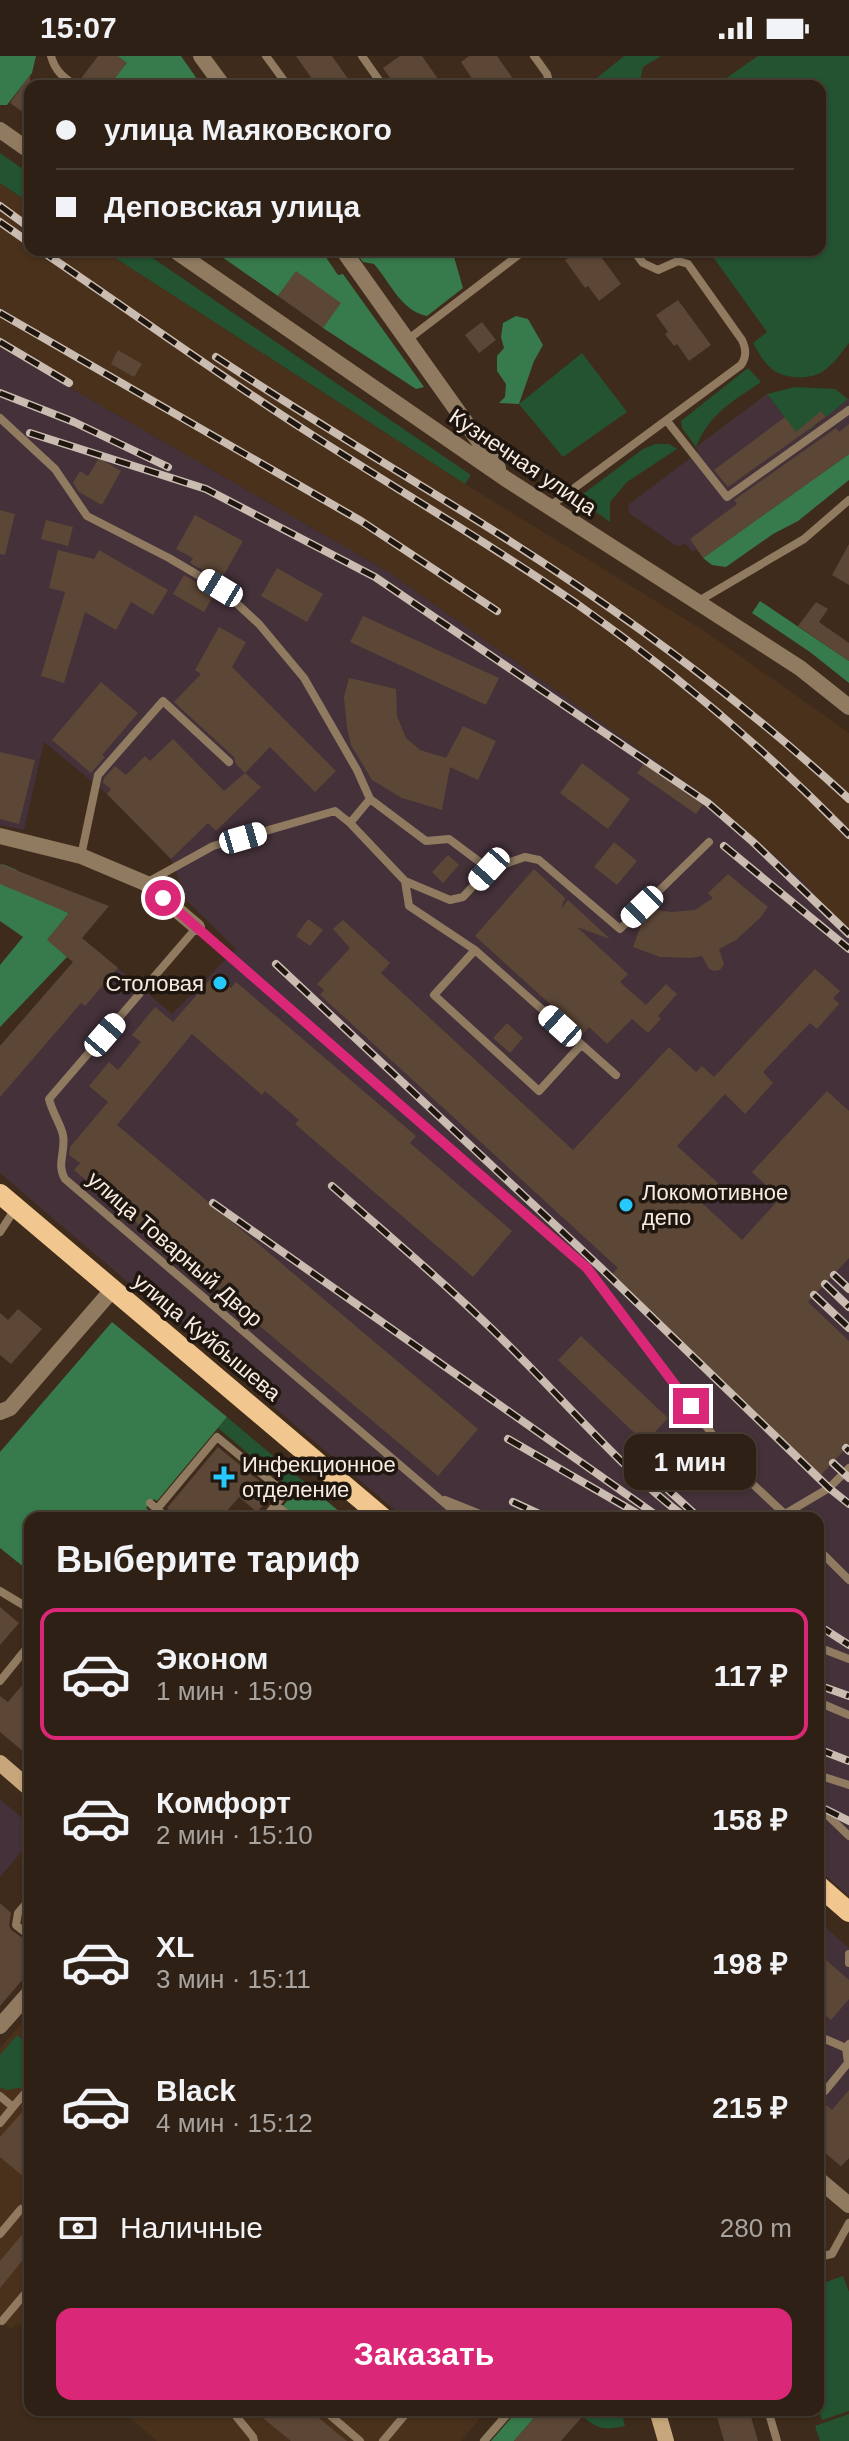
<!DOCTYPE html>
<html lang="ru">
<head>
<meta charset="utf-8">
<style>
	:root { --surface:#2e2014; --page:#36281d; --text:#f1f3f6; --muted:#a7a3a0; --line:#493e34; --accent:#db2777 }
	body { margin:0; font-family:Helvetica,sans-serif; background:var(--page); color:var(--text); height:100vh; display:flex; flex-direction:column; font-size:30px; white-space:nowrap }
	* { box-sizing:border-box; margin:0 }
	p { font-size:26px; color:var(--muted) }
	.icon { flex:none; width:44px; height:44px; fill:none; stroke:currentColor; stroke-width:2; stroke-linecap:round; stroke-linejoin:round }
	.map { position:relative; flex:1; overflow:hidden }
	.side { position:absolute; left:24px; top:1456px; width:800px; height:904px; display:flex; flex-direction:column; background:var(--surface); border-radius:16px; box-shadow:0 2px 6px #0004,0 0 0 2px var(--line) }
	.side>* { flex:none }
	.top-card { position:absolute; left:24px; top:24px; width:802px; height:176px; border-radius:16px; box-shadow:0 2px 6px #0004,0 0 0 2px var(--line); display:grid; align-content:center; height:176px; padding:0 32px; background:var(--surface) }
	.end { position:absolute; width:36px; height:36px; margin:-18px; border:10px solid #db2777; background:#fff; box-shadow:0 0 0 4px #fff }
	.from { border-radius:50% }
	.bubble { position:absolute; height:56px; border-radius:16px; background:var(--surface); box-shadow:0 2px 6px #0004,0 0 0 2px var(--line); font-size:26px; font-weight:800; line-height:56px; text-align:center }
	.car { position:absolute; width:24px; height:48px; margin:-24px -12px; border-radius:10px; box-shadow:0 0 6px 2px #0007; background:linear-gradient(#fff 24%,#345 0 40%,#fff 0 76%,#345 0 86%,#fff 0) }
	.top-card b { display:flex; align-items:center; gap:28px; height:76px; font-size:30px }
	.top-card b+b { border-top:2px solid var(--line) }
	.top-card i { width:20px; height:20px; background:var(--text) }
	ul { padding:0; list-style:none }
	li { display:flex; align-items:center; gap:24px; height:132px; margin:0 16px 12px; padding:0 16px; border:4px solid transparent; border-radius:16px }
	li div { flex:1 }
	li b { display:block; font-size:30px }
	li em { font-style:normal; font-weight:800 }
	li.current { border-color:var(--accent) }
	li>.icon { width:72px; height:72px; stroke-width:1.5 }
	h2 { padding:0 32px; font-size:36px; line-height:96px }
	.pay { display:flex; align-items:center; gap:20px; height:88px; padding:0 32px; font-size:30px }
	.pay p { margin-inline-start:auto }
	.action { display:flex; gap:16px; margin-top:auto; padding:16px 32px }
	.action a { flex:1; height:92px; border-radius:16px; background:var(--accent); color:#fff; font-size:32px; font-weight:800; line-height:92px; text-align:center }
	.status { display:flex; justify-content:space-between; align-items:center; height:56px; padding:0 40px; background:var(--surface); direction:ltr }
	.status svg { height:22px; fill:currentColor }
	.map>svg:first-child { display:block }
</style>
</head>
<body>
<div class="status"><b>15:07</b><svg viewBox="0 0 49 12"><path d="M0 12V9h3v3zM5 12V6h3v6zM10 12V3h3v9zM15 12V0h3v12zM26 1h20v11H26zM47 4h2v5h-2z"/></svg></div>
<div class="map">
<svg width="849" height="2385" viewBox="0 0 849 2385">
	<rect width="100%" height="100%" fill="#3e2b1b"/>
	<path fill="#43313a" d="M818,1865L849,1892V2102L841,2111L818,2091Z"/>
	<path fill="#443139" d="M0,291L389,516L708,742L799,821L849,878V1840L818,1813V1462H404L0,1117V990L56,925L60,928L92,890L172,958L236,893L187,845L171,803L107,738L44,686L24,774L0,769Z
		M767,338L799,380L815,370L849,342V398L703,502L697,493L692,496L685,487L678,491L629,457L628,449L698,396L696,391Z
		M0,1743L30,1769V1786L0,1821Z"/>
	<path fill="#49311c" d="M0,127L30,147V194H103L465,428L703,574L849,677V878L799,821L708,742L389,516L0,291Z
		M30,1957V2277L18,2267L11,2273L0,2263V1992Z
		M121,2354H487L461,2385H157Z"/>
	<path fill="#235331" d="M624,0H661L643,11L639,30H587Z
		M758,0H849V287C841,297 833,309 822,316C809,324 784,323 772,313C764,307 758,296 753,287L767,276L708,194H820V30H715Z
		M0,97L30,118V147L0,127Z
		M103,194H141L471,419L465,428Z
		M582,297L627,356L563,401L519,348Z
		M748,312L761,326C732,346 710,357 696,391L682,372L681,365Z
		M795,331L835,333L848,343L826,361L821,355L811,364L815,370L799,380L767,338Z
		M655,388H669L677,393L627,426L610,446V466L580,445L583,438L643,393Z
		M227,1361L303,1425L294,1436L218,1372Z
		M17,1979L30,1990V2025L25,2031L6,2034L0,2031V1999Z
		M843,2220L849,2236V2355L822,2364L818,2352V2229Z
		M588,2354H621L625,2370C604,2374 599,2374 582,2360Z
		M849,2358V2385H820L815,2370Z"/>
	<path fill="#377a4b" d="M0,0H36L32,17L7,49H0Z
		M118,0H181L202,30H110Z
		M212,194H321L338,219L343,218L424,331L416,333L323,272L296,216L278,240Z
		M354,194H452L463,232L427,260C401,255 390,226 374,208L363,206Z
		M516,260L528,263L543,289L534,305L519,348L499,347L505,341L506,328L497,315V300L504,292L501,281L503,267Z
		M849,398V424L798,465L773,478L726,511L712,509L703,502Z
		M760,545L849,605V627L810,596L752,557Z
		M2,808L17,814L10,831L69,857L48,883L67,901L0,971V909L23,881L0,865V814Z
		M112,1266L227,1361L157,1445L154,1443L146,1452L157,1462H30V1516L0,1492V1396Z
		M303,1425L347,1462H298L283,1450Z
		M518,2354H541L514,2385H491Z"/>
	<path fill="#5c4737" d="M98,0H118L127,7L109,30H83L80,24Z
		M296,0H332L353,30H317Z
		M400,0H422L443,30H396L383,12Z
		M469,0H497L518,30H477L461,6Z
		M30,19V61L10,47Z
		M562,194H596L621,228L599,245L588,230L585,232L565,204L568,202Z
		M296,215L341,247L323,272L278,240Z
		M678,244L711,289L689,305L677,288L674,290L665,278L668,276L656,259Z
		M482,266L496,284L479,297L465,279Z
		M118,294L142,308L134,321L111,308Z
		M821,355L826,361L728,431L714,414L785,361L796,376Z
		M849,368V398L703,502L690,483L737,448L734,444L836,372L839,376Z
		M99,402L121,415L102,449L79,436L73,427L80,415L88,420Z
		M0,454L15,458L5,499L0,498Z
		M195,459L243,485L221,524L190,507L193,502L176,493Z
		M46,464L73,471L68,490L41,483Z
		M849,488V529L832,519Z
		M58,494L94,503L99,494L168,534L153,559L131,546L116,574L85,556L64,627L41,620L65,536L49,532Z
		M277,512L323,538L307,566L261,540Z
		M184,519L215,537L204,556L173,538Z
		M816,546L828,553L819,566L849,587V605L798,570Z
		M363,560L499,622L486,649L350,586Z
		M219,571L246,586L232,611L336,715L315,736L270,691L245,717L236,708L234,701L174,646L201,618L195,614Z
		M349,622L396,633L397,660L406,682L420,694L446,702L463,670L496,685L478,724L450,711L442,754L402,742L372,724L351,689L347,672L344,641Z
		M101,626L138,657L102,699L105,701L91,717L52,684Z
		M173,683L224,735L245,717L261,731L216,775L208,767L171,803L107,738L111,733L103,727L104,722L115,710L126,719L145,700L150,705Z
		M0,696L35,704L19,768L0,763Z
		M647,703L706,744L696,758L637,717Z
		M582,707L630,743L608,773L560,737Z
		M614,786L637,805L617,829L594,811Z
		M448,799L459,809L443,827L432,816Z
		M0,808L109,850L82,882L118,912L85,950L81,947L0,1041V990L73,906L47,884L69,857L0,828Z
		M534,813L565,842L561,853L568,844L610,883L577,871L628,918L620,926L646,949L666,928L677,938L658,960L661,963L648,977L632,963L607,988L589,971L583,978L475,880Z
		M728,818L768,851L760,862L736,884L719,893L724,908L720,914L714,915L709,913L702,900L692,902L660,901L633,891L645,858L650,853L671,856L695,854L713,842L708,837Z
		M308,863L323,874L310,890L296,880Z
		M343,864L390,907L381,917L573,1094L669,991L696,1016L702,1010L714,1021L815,913L840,935L833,942L839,948L817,973L810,967L763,1016L773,1027L745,1058L725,1038L677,1090L718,1127L701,1146L742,1184L780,1142L752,1116L827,1035L849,1055V1202L808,1246L849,1285V1389L821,1419L608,1222L618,1212L320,939L324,934L317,928L350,892L333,873Z
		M215,918L231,932L236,926L416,1080L410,1087L512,1175L473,1221L295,1068L299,1064L265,1035L262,1039L192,978L117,1069L478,1373L438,1420L74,1114L80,1107L69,1099L70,1091L108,1046L89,1030L109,1006L118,1014L141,986L132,979L155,951L173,966Z
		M507,967L523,982L510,997L493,982Z
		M18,1253L42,1273L11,1308L0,1299V1257L8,1264Z
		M581,1280L668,1362L645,1387L558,1304Z
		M218,1391L274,1437L257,1456L239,1441L221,1462H177L167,1452Z
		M0,1551L19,1567L0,1589Z
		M30,1620V1701L0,1676V1640L8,1646Z
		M0,1847L11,1857L9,1869L11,1874L30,1887V1915L0,1950Z
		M818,1897L849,1924V1943L831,1964L818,1953Z
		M849,2034V2102L841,2110L818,2091V2042L832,2054Z
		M30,2047V2126L0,2101V2081Z
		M30,2169V2195L0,2232V2205Z
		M253,2354H309L347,2385H291Z
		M541,2354H588L561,2385H514Z
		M715,2354H749L758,2385H724Z"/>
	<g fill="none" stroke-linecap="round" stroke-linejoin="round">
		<path stroke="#907b61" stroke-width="8" d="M51,0C55,15 63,21 76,30
			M266,0L288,30
			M362,0L383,30
			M534,0L547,18L550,30
			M406,285L525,194
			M0,362L55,413L87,460L169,502L220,532L259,568L304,622L357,714L370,743L426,785L449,783L489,813
			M667,365L727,441L849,354
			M550,450L741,309C747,300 746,293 742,284L688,208L678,205L658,214L643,207L633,194
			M697,546L804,483L849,444
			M350,767L370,743
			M81,800L98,719L163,645L229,706
			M405,825L450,844L463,841L489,813L525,801L539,804L620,873L709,786
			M146,827L213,790L335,755L350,767L405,825L409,850L475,894L616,1019
			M475,894L434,939L539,1035L581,989
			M0,1176L15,1153
			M445,1444L490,1462
			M150,1447L167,1462
			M276,1449L292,1462
			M157,1453L217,1381L285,1437L265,1462
			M785,1458L829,1432L849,1412
			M462,1462L65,1123C56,1108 66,1096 63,1079C61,1069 52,1056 49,1043L197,871L587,1212L743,1419L789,1462
			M818,1493L849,1524
			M0,1535L30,1553
			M818,1591L849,1603
			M0,1625L30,1588
			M818,1646L849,1659
			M818,1719L849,1729
			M818,1750L849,1780
			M30,1843L18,1857L16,1869L30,1880
			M818,1880L822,1883
			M849,1898V1907
			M818,1980L846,1992
			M825,2035L848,2007L846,1992L849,1988
			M0,2040L13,2051L30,2031
			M0,2067L13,2051
			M0,2178L21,2153
			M818,2201L832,2198L849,2167
			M2,2265L30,2232
			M231,2354L253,2381L254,2385
			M324,2354L360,2385
			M768,2354L777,2385
			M383,2385L409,2354
			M484,2385L511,2354"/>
		<path stroke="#907b61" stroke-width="16" d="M201,0L223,30
			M0,74L30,95
			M174,194L506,423L800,612L849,651
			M343,194L498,412
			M0,780L81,800L145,827L197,871
			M0,1356L10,1352L113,1233
			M0,1970L30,1936
			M818,2123L849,2149"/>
		<path stroke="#c7a67b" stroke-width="16" d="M0,1707L30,1733
			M657,2354L666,2385"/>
		<path stroke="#f2c68f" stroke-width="20" d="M0,1138L383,1462
			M818,1829L849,1856"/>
		<defs>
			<path id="rail" d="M0,150L30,172
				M0,166L30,187
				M40,194C129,254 216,317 306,375C396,433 489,487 577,548C674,616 766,694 849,779
				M0,257L361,465L497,555
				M0,286L69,327
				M216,301C311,364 409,421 505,482C626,559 744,646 849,743
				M0,337L74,366L168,411
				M30,377L206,433L375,521L708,747L753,786L849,878
				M724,790L849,893
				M276,908L600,1211L829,1432L849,1448
				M332,1130C398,1188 466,1245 527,1308C579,1361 627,1417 686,1462
				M213,1147L660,1462
				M834,1219L849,1233
				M825,1228L849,1251
				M814,1239L849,1272
				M508,1383L645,1462
				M846,1392L849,1395
				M833,1407L849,1422
				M640,1408L699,1462
				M513,1446L548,1462
				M818,1569L849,1589
				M818,1629L849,1640
				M818,1693L849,1705
				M825,1753L849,1765"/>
		</defs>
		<use href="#rail" stroke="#cbbcb1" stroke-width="8"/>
		<use href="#rail" stroke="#1e160f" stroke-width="5" stroke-dasharray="15" stroke-linecap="butt"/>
	</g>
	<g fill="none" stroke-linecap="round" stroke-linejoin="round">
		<path stroke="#db2777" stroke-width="10" d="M163,842L587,1212L691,1350"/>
	</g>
	<g fill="#25c9fe" stroke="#1e160f" stroke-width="3">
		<circle cx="220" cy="927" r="8"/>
		<circle cx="626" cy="1149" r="8"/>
		<path d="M220 1409h8v8h8v8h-8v8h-8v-8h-8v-8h8z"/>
	</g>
	<g text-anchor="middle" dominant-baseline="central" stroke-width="7" stroke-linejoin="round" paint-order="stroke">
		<g font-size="22" fill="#f8ebe1" stroke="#1e160f">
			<text transform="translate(523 406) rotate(34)">Кузнечная улица</text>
			<text transform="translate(175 1193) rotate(41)">улица Товарный Двор</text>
			<text transform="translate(207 1281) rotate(40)">улица Куйбышева</text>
		</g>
		<g font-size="22" fill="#f8ebe1" stroke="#1e160f" text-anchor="start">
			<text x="204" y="927" text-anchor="end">Столовая</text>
			<text x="642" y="1136">Локомотивное<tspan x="642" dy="25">депо</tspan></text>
			<text x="242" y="1408">Инфекционное<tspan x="242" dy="25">отделение</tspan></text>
		</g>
	</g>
</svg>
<i class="end from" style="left:163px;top:842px"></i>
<i class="end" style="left:691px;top:1350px"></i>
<div class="bubble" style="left:624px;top:1378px;width:132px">1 мин</div>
<i class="car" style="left:220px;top:532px;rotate:301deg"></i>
<i class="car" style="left:243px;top:782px;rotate:74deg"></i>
<i class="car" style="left:489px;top:813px;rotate:222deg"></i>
<i class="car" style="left:642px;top:851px;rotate:226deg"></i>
<i class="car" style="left:560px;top:970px;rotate:312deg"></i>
<i class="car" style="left:105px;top:979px;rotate:41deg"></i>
<div class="top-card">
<b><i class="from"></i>улица Маяковского</b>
<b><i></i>Деповская улица</b>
</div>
<section class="side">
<h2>Выберите тариф</h2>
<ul>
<li class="current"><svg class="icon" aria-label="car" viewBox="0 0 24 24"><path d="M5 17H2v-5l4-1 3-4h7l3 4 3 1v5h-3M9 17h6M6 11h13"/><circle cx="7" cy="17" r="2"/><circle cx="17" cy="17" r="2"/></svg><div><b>Эконом</b><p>1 мин · 15:09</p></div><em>117 ₽</em></li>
<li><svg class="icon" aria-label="car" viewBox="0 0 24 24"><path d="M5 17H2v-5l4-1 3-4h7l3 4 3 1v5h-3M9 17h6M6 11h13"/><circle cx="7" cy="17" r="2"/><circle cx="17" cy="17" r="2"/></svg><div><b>Комфорт</b><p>2 мин · 15:10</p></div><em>158 ₽</em></li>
<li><svg class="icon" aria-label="car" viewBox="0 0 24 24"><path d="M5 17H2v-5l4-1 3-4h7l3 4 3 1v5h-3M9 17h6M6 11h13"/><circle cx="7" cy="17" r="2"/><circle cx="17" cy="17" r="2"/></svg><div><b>XL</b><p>3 мин · 15:11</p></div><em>198 ₽</em></li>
<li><svg class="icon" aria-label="car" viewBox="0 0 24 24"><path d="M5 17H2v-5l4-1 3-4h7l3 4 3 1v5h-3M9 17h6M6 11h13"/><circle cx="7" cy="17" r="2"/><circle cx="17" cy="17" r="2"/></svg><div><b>Black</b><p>4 мин · 15:12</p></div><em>215 ₽</em></li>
</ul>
<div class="pay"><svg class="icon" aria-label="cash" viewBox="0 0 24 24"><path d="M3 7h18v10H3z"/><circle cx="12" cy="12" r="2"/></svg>Наличные<p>280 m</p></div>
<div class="action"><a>Заказать</a></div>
</section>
</div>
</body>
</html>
